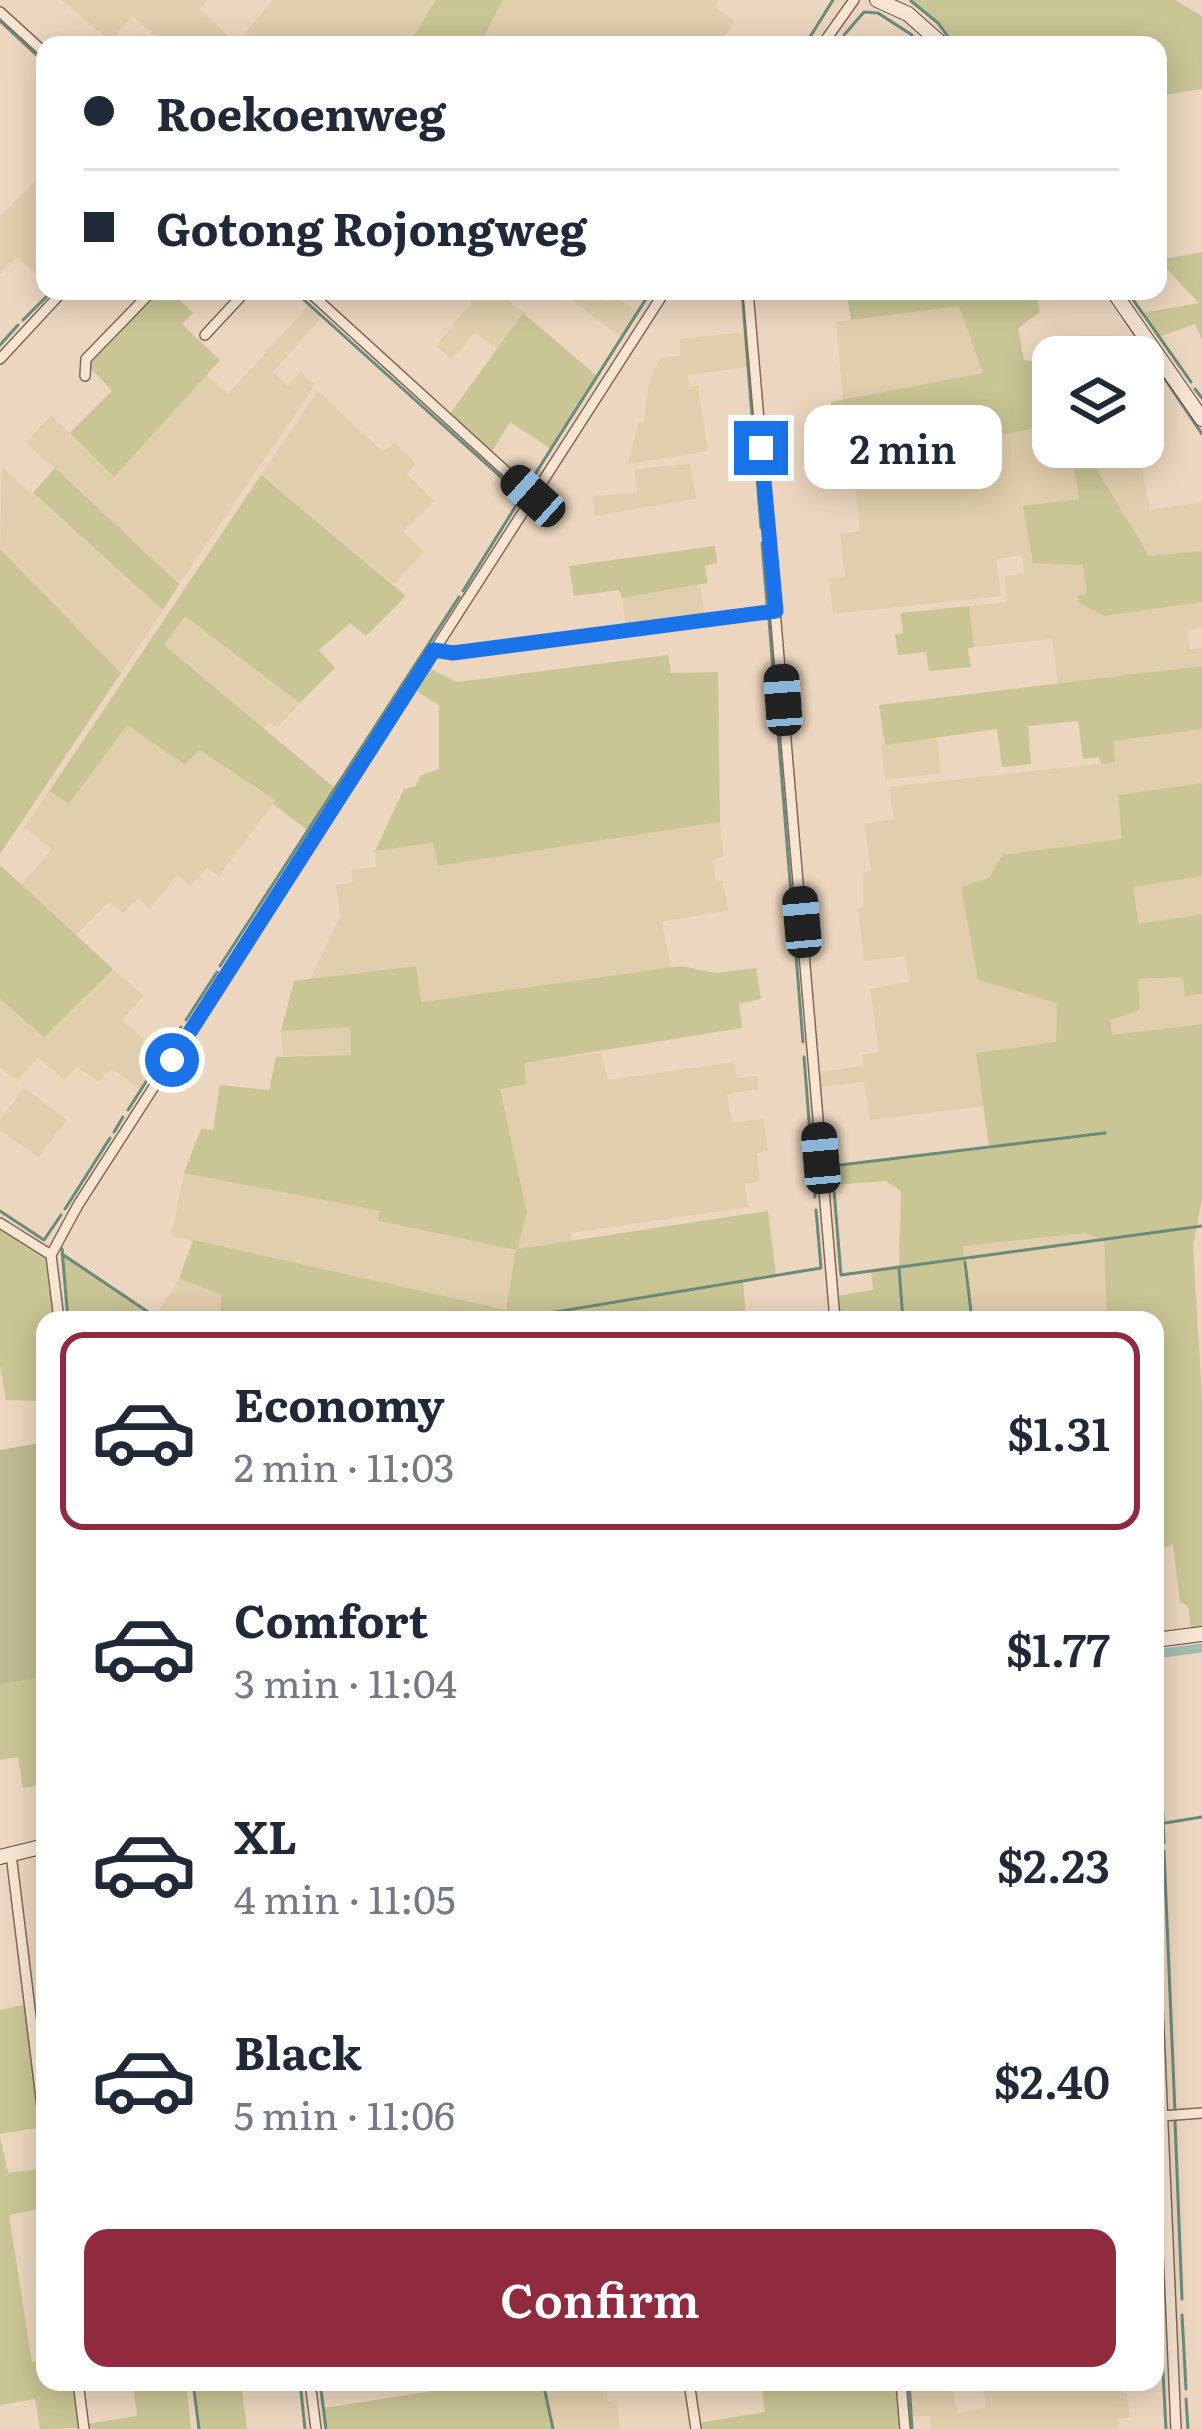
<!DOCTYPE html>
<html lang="en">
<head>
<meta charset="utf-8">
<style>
	:root { --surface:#fff; --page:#f6f6f7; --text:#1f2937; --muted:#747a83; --line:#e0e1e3; --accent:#902b3f }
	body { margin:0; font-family:Literata,serif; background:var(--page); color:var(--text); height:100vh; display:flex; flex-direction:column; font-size:45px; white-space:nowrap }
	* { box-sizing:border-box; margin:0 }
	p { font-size:39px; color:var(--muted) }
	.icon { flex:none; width:66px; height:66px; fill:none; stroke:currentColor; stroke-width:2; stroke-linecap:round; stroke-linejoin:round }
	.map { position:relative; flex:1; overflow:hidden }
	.side { position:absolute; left:36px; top:1311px; width:1128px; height:1080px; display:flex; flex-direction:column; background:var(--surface); border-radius:24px; box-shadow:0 6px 30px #0003 }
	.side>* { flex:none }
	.hud { position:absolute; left:36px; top:36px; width:1131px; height:264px; border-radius:24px; box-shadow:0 6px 30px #0003; display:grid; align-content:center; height:264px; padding:0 48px; background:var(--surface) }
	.controls { position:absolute; left:1032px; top:336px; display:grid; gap:24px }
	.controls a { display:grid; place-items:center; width:132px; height:132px; border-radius:24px; background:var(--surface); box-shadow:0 6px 30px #0003; font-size:60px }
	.end { position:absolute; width:54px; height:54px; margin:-27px; border:15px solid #1a73e8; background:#fff; box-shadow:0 0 0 6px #fff }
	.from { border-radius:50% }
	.bubble { position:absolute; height:84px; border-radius:24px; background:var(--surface); box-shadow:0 6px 30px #0003; font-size:39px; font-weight:600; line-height:84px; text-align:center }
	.car { position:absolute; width:36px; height:72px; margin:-36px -18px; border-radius:15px; box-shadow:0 0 9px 3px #0007; background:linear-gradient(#222 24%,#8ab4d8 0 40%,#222 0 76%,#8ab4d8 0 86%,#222 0) }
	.hud b { display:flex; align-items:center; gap:42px; height:114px; font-size:45px }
	.hud b+b { border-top:3px solid var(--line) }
	.hud i { width:30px; height:30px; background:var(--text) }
	ul { padding:21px 0 0; list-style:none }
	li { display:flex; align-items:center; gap:36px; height:198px; margin:0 24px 18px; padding:0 24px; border:6px solid transparent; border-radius:24px }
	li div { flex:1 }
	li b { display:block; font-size:45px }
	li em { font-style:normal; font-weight:600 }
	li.selected { border-color:var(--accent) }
	li>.icon { width:108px; height:108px; stroke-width:1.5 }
	.action { display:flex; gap:24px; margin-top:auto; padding:24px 48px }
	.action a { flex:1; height:138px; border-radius:24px; background:var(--accent); color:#fff; font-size:48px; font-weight:600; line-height:138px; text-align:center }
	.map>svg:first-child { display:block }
</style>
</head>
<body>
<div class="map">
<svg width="1202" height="2429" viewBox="0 0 1202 2429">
	<rect width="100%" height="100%" fill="#ecd6bf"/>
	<path fill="#e1cead" d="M61,0H207L200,10L232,39L227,45H164L133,16L110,41Z
		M273,0H436L408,45H235Z
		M503,0H719L715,8L735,21L721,43L702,45H480Z
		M45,171V282L17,257L0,274V217Z
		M480,291H499L523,313L497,349L475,333L452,360L436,346Z
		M561,291H591L607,302L613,295L639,313L621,338Z
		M309,305L322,317L273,372L288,386L301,372L315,385L179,584L26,442L51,415L114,476L207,374L228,394Z
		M959,305L984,374L843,400L836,322Z
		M745,332L748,367L688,375L689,387L698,386L708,451L628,464L639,422H644L649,382L660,358L680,356V339Z
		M318,391L383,452L395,442L416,463L407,474L434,501L403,531L424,553L394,584L261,475Z
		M1053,424V447H1138L1150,510L1202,502V551L1149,557L1079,500L1088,593L1104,616L1202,602V627L1187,630L1190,649L1202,648V666L1058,685L1052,639L974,647L969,606L1007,602L1005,576L1024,574L1022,555L996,559L1001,596L833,614L829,579L845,576L840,534L860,531L851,452L998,436Z
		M690,464L696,499L595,516L592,496L637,493L635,469Z
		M2,467L163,610L121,673L0,549Z
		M700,585L705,618L626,629L622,598Z
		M185,616L300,703L277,728L269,722L263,728L163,645Z
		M126,725L185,765L198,750L275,801L219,876L207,867L191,886L177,875L150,909L139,898L123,913L110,901L76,935L21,885L52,849L24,827L49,791L70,804Z
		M1202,729V783L1118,795L1123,839L1002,855L1057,1003L1056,1042L977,1053L984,1106L870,1120L864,1082L819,1087V1072L863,1066L862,1055L879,1052L870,989L909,982L905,956L864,961L858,908L864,907L862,873L871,871L864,824L894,819L889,787L1115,762L1114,741Z
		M937,738L941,773L885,780L881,745Z
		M720,822L724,857L713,860L716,882L723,881L728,910L662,922L671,967L420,1002L415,966L310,979L340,917L336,885L353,882L351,870L376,867L375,851L433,843L439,866Z
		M1202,876V914L1139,924L1133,886Z
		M113,969L144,996L122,1020L164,1059L140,1091L112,1068L99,1082L77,1067L64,1080L38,1057L17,1081L0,1067V999L44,1036Z
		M1184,977L1185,996L1202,994V1024L1112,1035L1110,1020L1140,1010L1138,979Z
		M350,1026L351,1055L283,1056L281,1031Z
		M601,1053L608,1080L734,1062L737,1078L757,1076L759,1089L727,1094L732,1123L764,1119L768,1151L757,1153L760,1181L745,1184L748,1207L572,1233L571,1241L517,1250L506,1311L171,1236L184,1173L380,1211L379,1222L516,1250L527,1212L500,1088L523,1063Z
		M25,1088L67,1120L38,1157L0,1130V1119Z
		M1085,1233L1104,1239L1107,1320H972L962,1246Z
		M179,1279L222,1294L219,1320H160L155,1317Z
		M543,2382H604L608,2401L617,2400L620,2429H553Z
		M909,2382H952L957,2413L986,2408L982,2382H1120L1122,2393H1127L1130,2418L1118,2419L1119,2429H932L930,2416H911Z"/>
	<path fill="#c9c594" d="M436,0H503L480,45H408Z
		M910,0H1175L1202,16V89L1158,96V45H1066L1064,38L1023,45H954L938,23Z
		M1202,252V340L1195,324L1159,337L1143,313L1199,303L1158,260Z
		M157,291H171L193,313L182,324L220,360L114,477L70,433L112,391L88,365Z
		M846,291H1036L1040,312L1018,328L1024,360L1053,365V424L998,436L833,453L831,402L983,373L959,306L851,320Z
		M523,313L597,376L551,449L510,422L491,453L449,415Z
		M1089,457L1149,556L1202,551V602L1104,616L1079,603L1078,596L1087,593L1083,565L1033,563L1023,506L1079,499L1073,460Z
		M55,468L179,584L163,610L33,493Z
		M261,475L406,596L366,636L350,623L319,650L335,668L300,703L185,616L164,645L335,788L307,830L273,804L275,800L199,750L185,765L127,725L69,804L49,791Z
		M715,546L717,563L705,566L708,583L622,598L619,590L574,596L569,566Z
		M0,549L121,673L0,854Z
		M969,606L974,647L968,648L971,667L929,671L926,652L898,655L895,635L903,633L900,613Z
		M668,655L671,673L718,672L720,822L438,866L433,843L375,851L404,789L416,786L420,776L439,769V705L415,690L429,668L457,682Z
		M1202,666V729L1114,741L1115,762L1101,764L1099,757L1083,759L1078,721L1028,726L1031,764L1002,767L997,729L885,745L879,705Z
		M1202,783V876L1133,887L1139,924L1202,914V994L1185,996L1183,977L1138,979L1140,1010L1110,1020L1112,1035L1202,1024V1199L1193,1245L1202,1397V1628L1191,1629L1188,1606L1180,1602L1173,1544L1155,1552V1320H1107L1104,1240L1085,1233L963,1246L972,1320H838L836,1296L873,1290L871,1270L899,1265L901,1191L886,1181L833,1185L832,1166L989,1147L976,1053L1056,1042L1057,1003L978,980L961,887L989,878L1002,855L1122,839L1118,795Z
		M0,865L113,969L44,1037L0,999Z
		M416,966L421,1002L680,966L716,973L756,968L761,999L739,1004L742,1028L524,1063L526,1084L500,1089L527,1212L517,1249L768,1211L776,1275L743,1281L746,1320H554L553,1312L506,1320H219L222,1294L179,1279L193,1240L506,1310L516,1250L378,1221L380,1211L184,1173L201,1129L213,1130L220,1085L269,1090L276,1057L351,1055L350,1027L281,1031L294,981Z
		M0,1227L48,1257L55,1320H45V1401L6,1400L0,1365Z
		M62,1254L160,1320H68Z
		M45,1676V1784L23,1788L18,1757L0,1760V1685Z
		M28,2004L42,2127L0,2134V2010Z
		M0,2137L8,2173L45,2168V2208L9,2215L32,2362L45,2360V2382H74L79,2428L40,2429L35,2399L0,2405Z
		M138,2382H186L191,2429H87L86,2424L137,2416L133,2385Z
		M193,2382H241L247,2429H199Z
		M490,2382H543L553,2429H326L324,2408Z
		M761,2382H897L901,2429H699L698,2423L765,2412Z"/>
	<path fill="#bebb93" d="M45,1442V1676L0,1685V1450Z"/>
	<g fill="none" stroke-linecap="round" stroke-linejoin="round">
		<path stroke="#6a8b7c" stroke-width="3" d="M911,1L938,23L954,45
			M0,21L45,63
			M844,35L864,12L878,13L912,35
			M915,37L925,45
			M805,45L833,0
			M294,291L522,496L463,591
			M742,291L761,528
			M1127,291L1191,382
			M1123,317L1202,434
			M23,320L52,291
			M0,345L18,325
			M1195,389L1202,398
			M532,479L651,291
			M762,543L767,604
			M769,620L803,1042
			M220,966L459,597
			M186,1020L217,972
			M804,1057L815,1197
			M128,1110L181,1027
			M114,1132L123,1117
			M1105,1133L832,1166L841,1275L1202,1226
			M65,1209L110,1138
			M0,1211L44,1240L61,1215
			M62,1249L68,1320
			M62,1254L160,1320
			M965,1262L972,1320
			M899,1268L903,1320
			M506,1320L821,1268L816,1210
			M1156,1654V1665
			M1157,1674L1164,1843
			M1165,1823L1202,1817
			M1164,1851L1175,2113
			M1175,2121L1182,2299
			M1155,2185L1158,2264
			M1159,2273L1162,2338
			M1182,2315L1186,2389
			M1162,2353L1166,2429
			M193,2382L199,2429
			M300,2382L305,2429
			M320,2382L326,2429
			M543,2382L553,2429
			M909,2382L912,2429
			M1186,2399L1188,2429"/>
		<path stroke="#a2beb0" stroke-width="9" d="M1156,1654L1202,1648"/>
		<defs>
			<path id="street" d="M0,12L45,53
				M822,45L854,0
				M308,291L533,496
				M748,291L835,1320
				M205,335L246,291
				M0,359L63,291
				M85,376L86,359L152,291
				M435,650L453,653L776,611
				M0,1223L51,1255
				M59,1320L51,1255L78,1205L665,291
				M11,1854L45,2131
				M1155,1938L1176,2429
				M1162,2116L1202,2113
				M78,2382L84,2429
				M310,2382L316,2429
				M689,2382L696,2429
				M901,2382L905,2429"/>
			<path id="secondary" d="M877,0L908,14L943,45
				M1113,291L1202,419
				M1155,1640L1202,1634
				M0,1857L45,1846"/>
		</defs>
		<use href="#street" stroke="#836758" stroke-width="12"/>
		<use href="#secondary" stroke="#65493c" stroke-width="16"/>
		<use href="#street" stroke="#f7e5d2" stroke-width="9"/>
		<use href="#secondary" stroke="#f7e5d2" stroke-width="14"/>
	</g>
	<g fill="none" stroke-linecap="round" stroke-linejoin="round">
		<path stroke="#1a73e8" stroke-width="15" d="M172,1060L434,650L453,653L776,611L761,448"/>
	</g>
</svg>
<div class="controls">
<a><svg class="icon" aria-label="layers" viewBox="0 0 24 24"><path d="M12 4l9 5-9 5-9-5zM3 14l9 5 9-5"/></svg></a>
</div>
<i class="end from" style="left:172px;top:1060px"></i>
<i class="end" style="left:761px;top:448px"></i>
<div class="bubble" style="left:804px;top:405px;width:198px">2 min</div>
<i class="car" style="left:533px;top:496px;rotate:312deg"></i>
<i class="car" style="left:783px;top:700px;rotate:356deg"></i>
<i class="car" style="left:802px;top:922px;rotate:355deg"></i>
<i class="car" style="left:821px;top:1158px;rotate:355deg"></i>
<div class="hud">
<b><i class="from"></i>Roekoenweg</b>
<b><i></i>Gotong Rojongweg</b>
</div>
<section class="side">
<ul>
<li class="selected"><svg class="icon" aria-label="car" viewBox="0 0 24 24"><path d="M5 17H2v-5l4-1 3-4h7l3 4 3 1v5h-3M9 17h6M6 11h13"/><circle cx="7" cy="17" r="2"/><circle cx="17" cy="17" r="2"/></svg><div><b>Economy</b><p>2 min · 11:03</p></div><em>$1.31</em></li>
<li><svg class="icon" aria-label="car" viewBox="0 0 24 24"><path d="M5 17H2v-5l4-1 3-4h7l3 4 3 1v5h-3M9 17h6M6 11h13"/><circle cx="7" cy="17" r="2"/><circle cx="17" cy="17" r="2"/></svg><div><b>Comfort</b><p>3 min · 11:04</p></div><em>$1.77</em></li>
<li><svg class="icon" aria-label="car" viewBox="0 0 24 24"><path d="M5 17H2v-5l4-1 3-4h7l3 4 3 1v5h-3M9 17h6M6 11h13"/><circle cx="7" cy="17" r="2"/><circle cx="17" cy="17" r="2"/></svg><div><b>XL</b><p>4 min · 11:05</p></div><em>$2.23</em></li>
<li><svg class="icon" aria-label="car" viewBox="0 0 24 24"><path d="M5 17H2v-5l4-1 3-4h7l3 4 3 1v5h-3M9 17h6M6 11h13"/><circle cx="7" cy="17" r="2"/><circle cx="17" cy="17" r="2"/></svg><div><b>Black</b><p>5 min · 11:06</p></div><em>$2.40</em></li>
</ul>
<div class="action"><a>Confirm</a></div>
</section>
</div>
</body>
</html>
